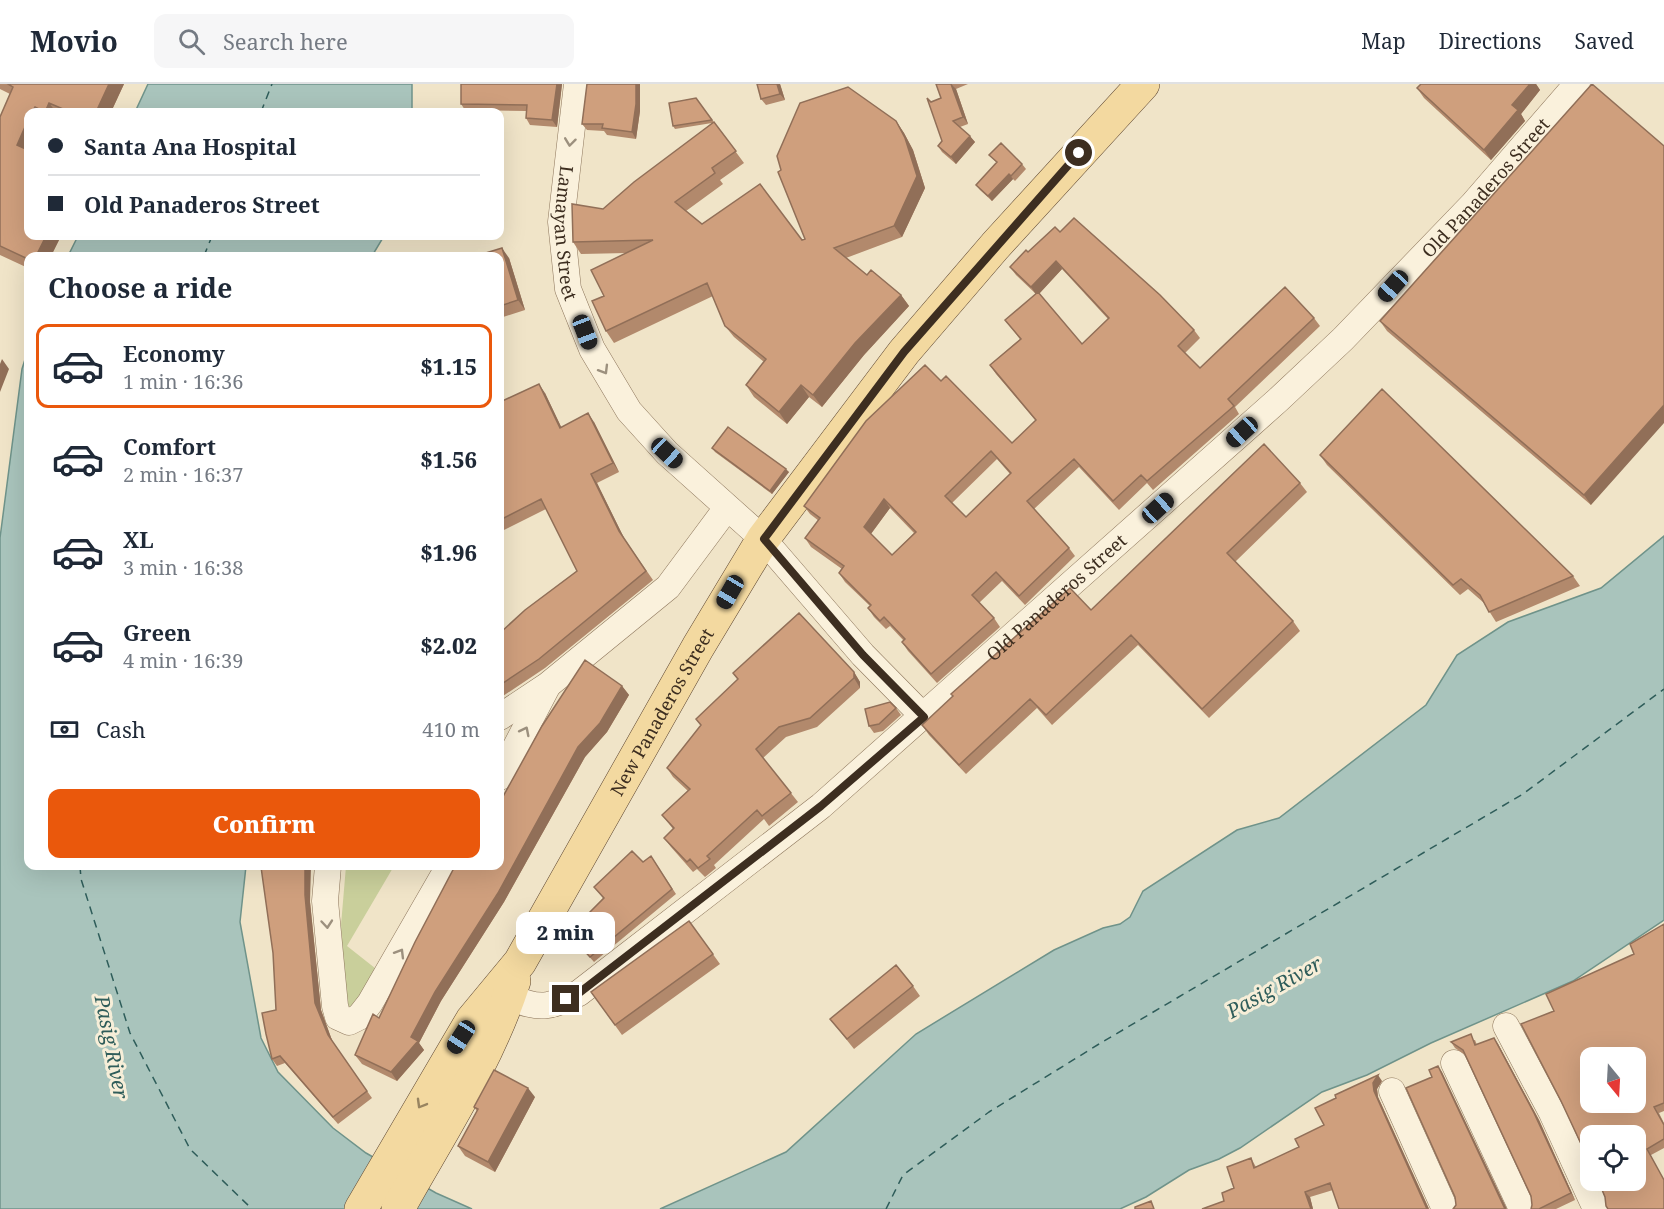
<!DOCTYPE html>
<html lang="en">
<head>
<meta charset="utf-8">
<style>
	:root { --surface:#fff; --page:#f6f6f7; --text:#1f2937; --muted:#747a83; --line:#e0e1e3; --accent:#ea580c }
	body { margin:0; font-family:"Noto Serif",serif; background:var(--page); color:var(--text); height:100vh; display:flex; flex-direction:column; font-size:22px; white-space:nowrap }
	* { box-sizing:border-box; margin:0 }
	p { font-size:20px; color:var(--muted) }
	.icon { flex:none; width:33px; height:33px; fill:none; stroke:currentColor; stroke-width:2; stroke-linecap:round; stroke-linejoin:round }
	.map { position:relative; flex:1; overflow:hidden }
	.side { position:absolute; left:24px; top:168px; width:480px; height:618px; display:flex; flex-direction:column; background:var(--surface); border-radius:12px; box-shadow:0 6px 24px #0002 }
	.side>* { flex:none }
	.banner { position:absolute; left:24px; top:24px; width:480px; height:132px; border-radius:12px; box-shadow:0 6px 24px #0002; display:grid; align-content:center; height:132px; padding:0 24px; background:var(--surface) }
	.needle { width:39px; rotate:162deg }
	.tools { position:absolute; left:1580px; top:963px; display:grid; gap:12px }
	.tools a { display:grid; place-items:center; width:66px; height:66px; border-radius:12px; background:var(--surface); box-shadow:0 6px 24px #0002; font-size:30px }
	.end { position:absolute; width:27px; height:27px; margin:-14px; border:8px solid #3d2e20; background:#fff; box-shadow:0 0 0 3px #fff }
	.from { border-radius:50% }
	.bubble { position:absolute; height:42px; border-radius:12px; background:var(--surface); box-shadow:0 6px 24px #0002; font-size:20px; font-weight:800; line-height:42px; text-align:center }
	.car { position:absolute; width:18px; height:36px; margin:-18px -9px; border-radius:8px; box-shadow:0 0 4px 2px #0007; background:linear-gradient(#222 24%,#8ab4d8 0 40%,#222 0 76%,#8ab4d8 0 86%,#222 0) }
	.banner b { display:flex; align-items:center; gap:21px; height:57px; font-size:22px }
	.banner b+b { border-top:2px solid var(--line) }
	.banner i { width:15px; height:15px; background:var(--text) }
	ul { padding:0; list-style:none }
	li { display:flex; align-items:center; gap:18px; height:84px; margin:0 12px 9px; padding:0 12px; border:3px solid transparent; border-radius:12px }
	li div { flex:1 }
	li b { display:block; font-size:22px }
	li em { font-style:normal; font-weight:800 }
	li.current { border-color:var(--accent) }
	li>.icon { width:54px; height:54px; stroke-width:1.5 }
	h2 { padding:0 24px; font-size:27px; line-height:72px }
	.pay { display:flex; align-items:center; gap:15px; height:66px; padding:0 24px; font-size:22px }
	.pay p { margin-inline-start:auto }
	.primary-button { display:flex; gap:12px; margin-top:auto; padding:12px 24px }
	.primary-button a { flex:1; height:69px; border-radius:12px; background:var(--accent); color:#fff; font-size:24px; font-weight:800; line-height:69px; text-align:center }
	header { display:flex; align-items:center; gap:36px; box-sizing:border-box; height:84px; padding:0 30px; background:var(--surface); border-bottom:2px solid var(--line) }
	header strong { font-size:28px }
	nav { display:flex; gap:33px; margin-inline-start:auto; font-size:21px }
	.search { width:420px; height:54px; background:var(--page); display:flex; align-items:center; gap:15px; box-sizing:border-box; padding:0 21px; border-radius:12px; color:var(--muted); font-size:22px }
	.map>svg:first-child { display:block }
</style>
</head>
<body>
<header>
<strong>Movio</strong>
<div class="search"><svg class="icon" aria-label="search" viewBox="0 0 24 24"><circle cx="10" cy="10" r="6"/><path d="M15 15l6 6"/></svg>Search here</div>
<nav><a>Map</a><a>Directions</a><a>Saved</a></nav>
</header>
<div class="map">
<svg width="1664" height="1125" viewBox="0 0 1664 1125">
	<rect width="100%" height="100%" fill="#f0e4c8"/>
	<path fill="#c9cf9b" d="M346,782H394L347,862L385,892L345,936L341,841Z"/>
	<path fill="#a9c4bc" stroke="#6f938a" stroke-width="1.5" d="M148,0H412V28H135Z
		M78,152H384L372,172H68Z
		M28,266V782H246L240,838L261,954L278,988L333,1044L366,1069L436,1109L472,1125H0V454L22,285Z
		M1664,452V836L1573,897L1431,959L1367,991L1322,1008L1240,1064L1219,1075L1189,1086L1146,1113L1120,1125H660L786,1068L916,950L1054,866L1103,844L1120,840L1130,833L1143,807L1237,746L1279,734L1426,621L1457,571L1508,538L1601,504Z"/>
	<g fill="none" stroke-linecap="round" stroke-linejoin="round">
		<path stroke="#2f5d5a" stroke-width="1.5" stroke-dasharray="8 6" stroke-linecap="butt" d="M261,28L272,0
			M204,172L212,152
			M80,782L81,795L130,949L190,1065L252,1125
			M886,1125L903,1091L989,1028L1099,960L1523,710L1664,605"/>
		<defs>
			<g id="minor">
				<path id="s1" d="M577,0L561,138L568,205L592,265L629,327L667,369L763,455L863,571L924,633"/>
				<path d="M500,633L548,601L668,503L726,425"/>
				<path d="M500,693L547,603"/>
				<path d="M328,782L325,817L335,922L338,933L349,938L359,933L370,919L449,782"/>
				<path id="s2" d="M509,913C541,926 548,924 579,909L821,722L1278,316L1343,255L1473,120L1577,0"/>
				<path d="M1506,942L1552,1029L1596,1125"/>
				<path d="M1454,979L1522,1125"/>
				<path d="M1392,1007L1445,1125"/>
			</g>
			<g id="major">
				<path id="s3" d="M361,1125L472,936L520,878L698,563L763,455L904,268L995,162L1143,0"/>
				<path d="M398,1125C439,1051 488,978 514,897"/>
			</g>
		</defs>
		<use href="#minor" stroke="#8d765c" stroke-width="27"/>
		<use href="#major" stroke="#5b4430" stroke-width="34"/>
		<use href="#minor" stroke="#faf1dc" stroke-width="26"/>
		<use href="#major" stroke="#f3d9a0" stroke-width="33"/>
	</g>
	<path fill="#b2896c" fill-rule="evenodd" d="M0,0H124L111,28H28V152H61L51,172H28V184L0,171V33L10,10L0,5Z
		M562,0L557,43L530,41L526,34V27L465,26L461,20Z
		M587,0H640V27L636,55L607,51L604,47L587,46L582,40Z
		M754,0H780L785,16L766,21L761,15L757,0Z
		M936,0H968L956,5L968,40L960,43L975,58L956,80L942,68L938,62L942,57L931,18L941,14Z
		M1421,0H1536L1540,6L1521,30L1525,37L1491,76L1424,14L1417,4Z
		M1592,0L1591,421L1387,247L1380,237Z
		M696,14L744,79L720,96L723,100L686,127L702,140L802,156L805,155L896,37L904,49L913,66L925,104L902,153L846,174L867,191L901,211L909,222L864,271L822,323L809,313L787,340L754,313L746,301L764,278L734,253L725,242L713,212L614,259L606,247L604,212L627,169L581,170L573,158L603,125L712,39L675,45L673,42Z
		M989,71L1022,80L1026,85L1015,97L1013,95L992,117L980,106L976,101L997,79Z
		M1060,148L1194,246L1200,254L1185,269L1200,284L1314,234L1320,242L1235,323L1239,330L1153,406L1147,399L1119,426L1079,383L1034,425L1069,464L1075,472L1025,521L1002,497L979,519L994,534L1000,543L937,599L908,567L902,558L904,557L890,542L886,545L874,533L868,524L870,522L845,498L839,489L842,485L811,463L805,454L819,437L810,430L804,422L941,297L1012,359L1036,337L996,290L990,281L1020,255L1005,236L1036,210L1016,191L1010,183L1028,168ZM1062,185L1108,235L1082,260L1039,210ZM997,375L1010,390L966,433L952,419ZM890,424L914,449L892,471L871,450Z
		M500,172L509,174L525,226L500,234Z
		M545,309L561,343L594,338L619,388L597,399L625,456L653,496L545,584L500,614V549L577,487L546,425L500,448V318Z
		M712,364L789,388L772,410L715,368Z
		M1320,371L1573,492L1580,502L1496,538L1484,519L1468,505L1460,511L1327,381Z
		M1300,399L1307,408L1235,478L1293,537L1300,547L1209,634L1138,561L1052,641L1037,624L966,690L929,651L922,641L1091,526Z
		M854,588L860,598V604L817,643L786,653L763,674L798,718L769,742L764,735L714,781L716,784L705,793L697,785L693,788L671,763L664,754L673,745L662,731L688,707L673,693L667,684L701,642L696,635L738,596L733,589Z
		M622,602L629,611L607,648L585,673L504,818L441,917L419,959L424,966L397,997L362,980L355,971L379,934Z
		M896,624L901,631L883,647L874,649L869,642Z
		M651,772L676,810L594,878L578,860L592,847L582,836L603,814L594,803L643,778Z
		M310,818L321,926L333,959L372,1014L338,1040L285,979L277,982L272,975L276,926L273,869Z
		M689,837L720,880L622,951L591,908Z
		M1664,840V1027L1659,1029L1664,1039V1064L1651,1071L1605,1113L1554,927L1634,870Z
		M913,902L920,912L854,965L830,935Z
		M1494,954L1498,960L1539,1036L1575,1116L1556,1125H1531L1532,1121L1531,1112L1465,971L1455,964L1451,958L1475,956L1477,961Z
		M1382,997L1377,1005L1378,1013L1429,1125H1339L1333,1106L1310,1113L1313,1125H1202L1224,1117L1234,1104L1251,1074L1256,1083L1299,1063L1324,1041Z
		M535,1013L495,1088L465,1072L458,1062L477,1027L474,1023Z"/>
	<path fill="#916f58" d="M109,0H124L111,28H96Z
		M557,0H562L557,43L552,36Z
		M636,0H640V27L636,55L632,48Z
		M777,0H780L785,16L780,10Z
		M951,0L956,5L968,40L963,33Z
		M1530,0H1536L1540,6L1521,30L1525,37L1491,76L1484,66L1512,21Z
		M49,19L56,28H45Z
		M35,23L39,28H32Z
		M28,36V69L17,61Z
		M896,37L904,49L913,66L925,104L902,153L894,142Z
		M970,52L975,58L956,80L951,73Z
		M1009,90L1013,95L992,117L988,112Z
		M46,152H61L51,172H36Z
		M502,164L509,174L525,226L518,216Z
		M1056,177L1062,185L1037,212L1031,203Z
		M901,211L909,222L864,271L822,323L813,311L855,259Z
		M2,275L9,285L0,308V280Z
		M539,300L545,309L566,353L560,344Z
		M801,301L809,313L787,340L779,328Z
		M1664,321V339L1591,421L1584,411Z
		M588,329L594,338L619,388L613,379Z
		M786,385L789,388L772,410L770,407Z
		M591,390L597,399L625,456L653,496L619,447Z
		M884,415L890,424L870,451L864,443Z
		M854,588L860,598V604L854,594Z
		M622,602L629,611L607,648L585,673L504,818L441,917L419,959L424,966L397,997L391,988L411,953L435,908L578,663Z
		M305,782H311L310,818L321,926L333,959L328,951L315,919L305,811Z
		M1494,954L1498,960L1539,1036L1575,1116L1571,1109Z
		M1438,982L1442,988L1507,1125H1505Z
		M1378,991L1382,997L1377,1005L1378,1013L1429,1125H1427L1374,1007L1373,999Z
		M528,1004L535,1013L495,1088L488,1078Z
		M1305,1108L1310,1113L1313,1125H1311Z"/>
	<path fill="#cf9f7d" stroke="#916f58" stroke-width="1.5" fill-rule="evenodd" d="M8,0H109L96,28H70L49,19L45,28L35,23L32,28H28V36L17,61L28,66V152H46L36,172H28V175L0,162V33L13,3Z
		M461,0H557L552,36L526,34L527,21L461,20Z
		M587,0H636V20L632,48L602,44L603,40H582Z
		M757,0H777L780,10L761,15Z
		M936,0H951L963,33L953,37L970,52L951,73L938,62L942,57L927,14L931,18L941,14Z
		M1421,0H1530L1512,21L1518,26L1484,66L1417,4Z
		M1592,0L1664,62V321L1584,411L1380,237Z
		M848,3L896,37L905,54L917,92L894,142L834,164L867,191L871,186L901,211L855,259L813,311L801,301L779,328L746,301L766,275L725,242L707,199L606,247L592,217L604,212L591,186L653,156L573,158L572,120L603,125L634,98L714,38L736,67L712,84L715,89L675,118L702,140L760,100L802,156L805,155L778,88L781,86L777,72L800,19Z
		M696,14L712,36L673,42L669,19Z
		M1001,59L1022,80L1011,92L1009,90L988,112L976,101L997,78L989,71Z
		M1074,134L1160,211L1194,246L1178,262L1200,284L1285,203L1314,234L1228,315L1234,322L1147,397L1141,391L1113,417L1074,375L1027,417L1069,464L1019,512L996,488L972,511L994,534L931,590L902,558L905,555L884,533L880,537L868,524L871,521L839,489L844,482L805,454L820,434L804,422L866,337L925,281L941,297L946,292L1012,359L1036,336L990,281L1021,255L1005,236L1038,208L1082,260L1109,234L1056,177L1031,203L1010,183L1026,166L1028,168L1055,143L1060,148ZM991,367L1011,389L966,433L945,412ZM884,415L916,448L892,471L864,443Z
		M502,164L518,216L500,222V172H476Z
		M539,300L560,344L588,329L613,379L591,390L619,447L646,487L539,575L500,601V549L525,526L577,487L541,415L500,436V318Z
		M1382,305L1573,492L1489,528L1480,511L1461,495L1453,501L1320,371Z
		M728,343L786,385L770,407L712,364Z
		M1264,360L1300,399L1227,469L1293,537L1202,625L1131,551L1046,631L1030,615L959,681L922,641L953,612L951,610L1070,504L1091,526Z
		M799,529L854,588V594L810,634L779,643L756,665L791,709L762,732L757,726L707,772L710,775L698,784L690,775L687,778L664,754L674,744L662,731L690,705L667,684L701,641L696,635L738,595L733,589Z
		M585,576L622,602L600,639L578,663L498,809L435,908L411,953L418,957L391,988L355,971L373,930L379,934L415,858L454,784L456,782H500V718L542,642Z
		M890,618L896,624L879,640L869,642L865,625Z
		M632,767L643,778L651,772L672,805L590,873L578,860L592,847L582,836L604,814L594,803Z
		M268,782H305V811L315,919L328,951L367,1007L333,1033L280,972L272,975L266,950L262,929L276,926L273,869L261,783Z
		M689,837L713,870L615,941L591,908Z
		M1664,840V1019L1654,1023L1664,1041V1055L1647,1065L1664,1096V1125H1608L1606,1122L1605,1113L1598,1096H1635V1052H1590V1079L1561,1017L1521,940L1554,927L1546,910L1634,870L1630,860ZM1590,974H1635V1018H1590Z
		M896,881L913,902L847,955L830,935Z
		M1471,950L1475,961L1494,954L1534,1029L1571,1109L1539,1125H1531L1532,1121L1531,1112L1463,966L1451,958Z
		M1438,982L1505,1125H1453L1456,1121L1455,1113L1406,1004L1432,993L1429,986Z
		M494,986L528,1004L488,1078L458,1062L478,1025L474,1023Z
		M1378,991L1373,999L1374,1007L1427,1125H1339L1330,1099L1305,1108L1311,1125H1202L1224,1117L1222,1109L1234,1104L1227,1083L1251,1074L1254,1084L1299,1063L1295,1055L1324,1041L1315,1024L1336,1014L1335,1011Z
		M1151,1117L1154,1125H1135V1123Z"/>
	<defs><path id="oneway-chevron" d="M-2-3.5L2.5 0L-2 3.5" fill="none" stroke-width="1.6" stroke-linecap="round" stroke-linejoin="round" transform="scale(1.5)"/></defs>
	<g stroke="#9c907e">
		<use href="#oneway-chevron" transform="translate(570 58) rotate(97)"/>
		<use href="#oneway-chevron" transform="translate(604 286) rotate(59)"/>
		<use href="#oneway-chevron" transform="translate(525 647) rotate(-63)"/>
		<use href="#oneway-chevron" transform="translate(327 840) rotate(85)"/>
		<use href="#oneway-chevron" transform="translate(400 869) rotate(-59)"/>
	</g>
	<use stroke="#988460" href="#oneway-chevron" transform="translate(421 1020) rotate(120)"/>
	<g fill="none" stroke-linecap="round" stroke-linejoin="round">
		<path stroke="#3d2e20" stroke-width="8" d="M566,915L579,909L821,722L924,633L863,571L764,455L904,268L1079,69"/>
	</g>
	<g text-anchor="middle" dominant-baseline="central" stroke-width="6" stroke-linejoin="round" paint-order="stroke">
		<g font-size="18" fill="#3d2e20" stroke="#f7eed8">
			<text stroke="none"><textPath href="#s2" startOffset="1288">Old Panaderos Street</textPath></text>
			<text stroke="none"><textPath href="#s1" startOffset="150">Lamayan Street</textPath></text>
			<text stroke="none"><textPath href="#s2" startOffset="694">Old Panaderos Street</textPath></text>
			<text stroke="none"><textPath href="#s3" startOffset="582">New Panaderos Street</textPath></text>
		</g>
		<g font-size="20" font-style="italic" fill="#2f5d5a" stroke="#f7eed8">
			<text transform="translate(1274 903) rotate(-29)">Pasig River</text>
			<text transform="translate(112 963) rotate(79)">Pasig River</text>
		</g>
	</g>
</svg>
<div class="tools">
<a><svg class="needle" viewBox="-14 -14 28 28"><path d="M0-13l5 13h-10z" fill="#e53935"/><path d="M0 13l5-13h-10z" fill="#747a83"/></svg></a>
<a><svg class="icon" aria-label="locate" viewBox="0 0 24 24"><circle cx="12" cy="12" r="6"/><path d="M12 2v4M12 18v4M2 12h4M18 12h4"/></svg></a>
</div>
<i class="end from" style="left:1079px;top:69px"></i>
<i class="end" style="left:566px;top:915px"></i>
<div class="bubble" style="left:516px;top:828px;width:99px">2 min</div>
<i class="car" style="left:1393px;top:202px;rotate:222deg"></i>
<i class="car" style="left:585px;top:248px;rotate:159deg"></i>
<i class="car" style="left:1242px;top:348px;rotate:228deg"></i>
<i class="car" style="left:667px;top:369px;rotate:133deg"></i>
<i class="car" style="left:1158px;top:424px;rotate:48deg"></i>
<i class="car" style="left:730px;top:508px;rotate:210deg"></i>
<i class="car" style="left:461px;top:953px;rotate:213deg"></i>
<div class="banner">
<b><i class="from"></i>Santa Ana Hospital</b>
<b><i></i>Old Panaderos Street</b>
</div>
<section class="side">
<h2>Choose a ride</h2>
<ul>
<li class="current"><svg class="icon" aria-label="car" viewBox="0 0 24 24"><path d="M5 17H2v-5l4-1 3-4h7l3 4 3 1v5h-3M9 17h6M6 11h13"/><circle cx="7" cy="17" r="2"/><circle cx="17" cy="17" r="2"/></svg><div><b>Economy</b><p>1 min · 16:36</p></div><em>$1.15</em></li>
<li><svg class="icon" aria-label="car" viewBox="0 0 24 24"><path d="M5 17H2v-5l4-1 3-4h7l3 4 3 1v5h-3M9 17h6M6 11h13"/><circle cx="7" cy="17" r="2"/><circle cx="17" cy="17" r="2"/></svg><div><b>Comfort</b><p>2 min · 16:37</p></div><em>$1.56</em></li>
<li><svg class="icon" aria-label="car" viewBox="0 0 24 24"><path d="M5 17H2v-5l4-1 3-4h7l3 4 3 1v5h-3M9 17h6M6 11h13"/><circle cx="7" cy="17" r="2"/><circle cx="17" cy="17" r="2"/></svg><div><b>XL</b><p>3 min · 16:38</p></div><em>$1.96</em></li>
<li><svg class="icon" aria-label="car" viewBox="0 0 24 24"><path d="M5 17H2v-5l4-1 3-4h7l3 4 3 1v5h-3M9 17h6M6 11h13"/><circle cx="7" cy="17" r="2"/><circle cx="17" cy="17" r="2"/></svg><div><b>Green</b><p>4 min · 16:39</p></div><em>$2.02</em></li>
</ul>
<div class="pay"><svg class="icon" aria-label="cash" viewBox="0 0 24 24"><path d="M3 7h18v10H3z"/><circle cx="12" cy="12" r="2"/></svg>Cash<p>410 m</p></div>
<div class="primary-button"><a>Confirm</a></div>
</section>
</div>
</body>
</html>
